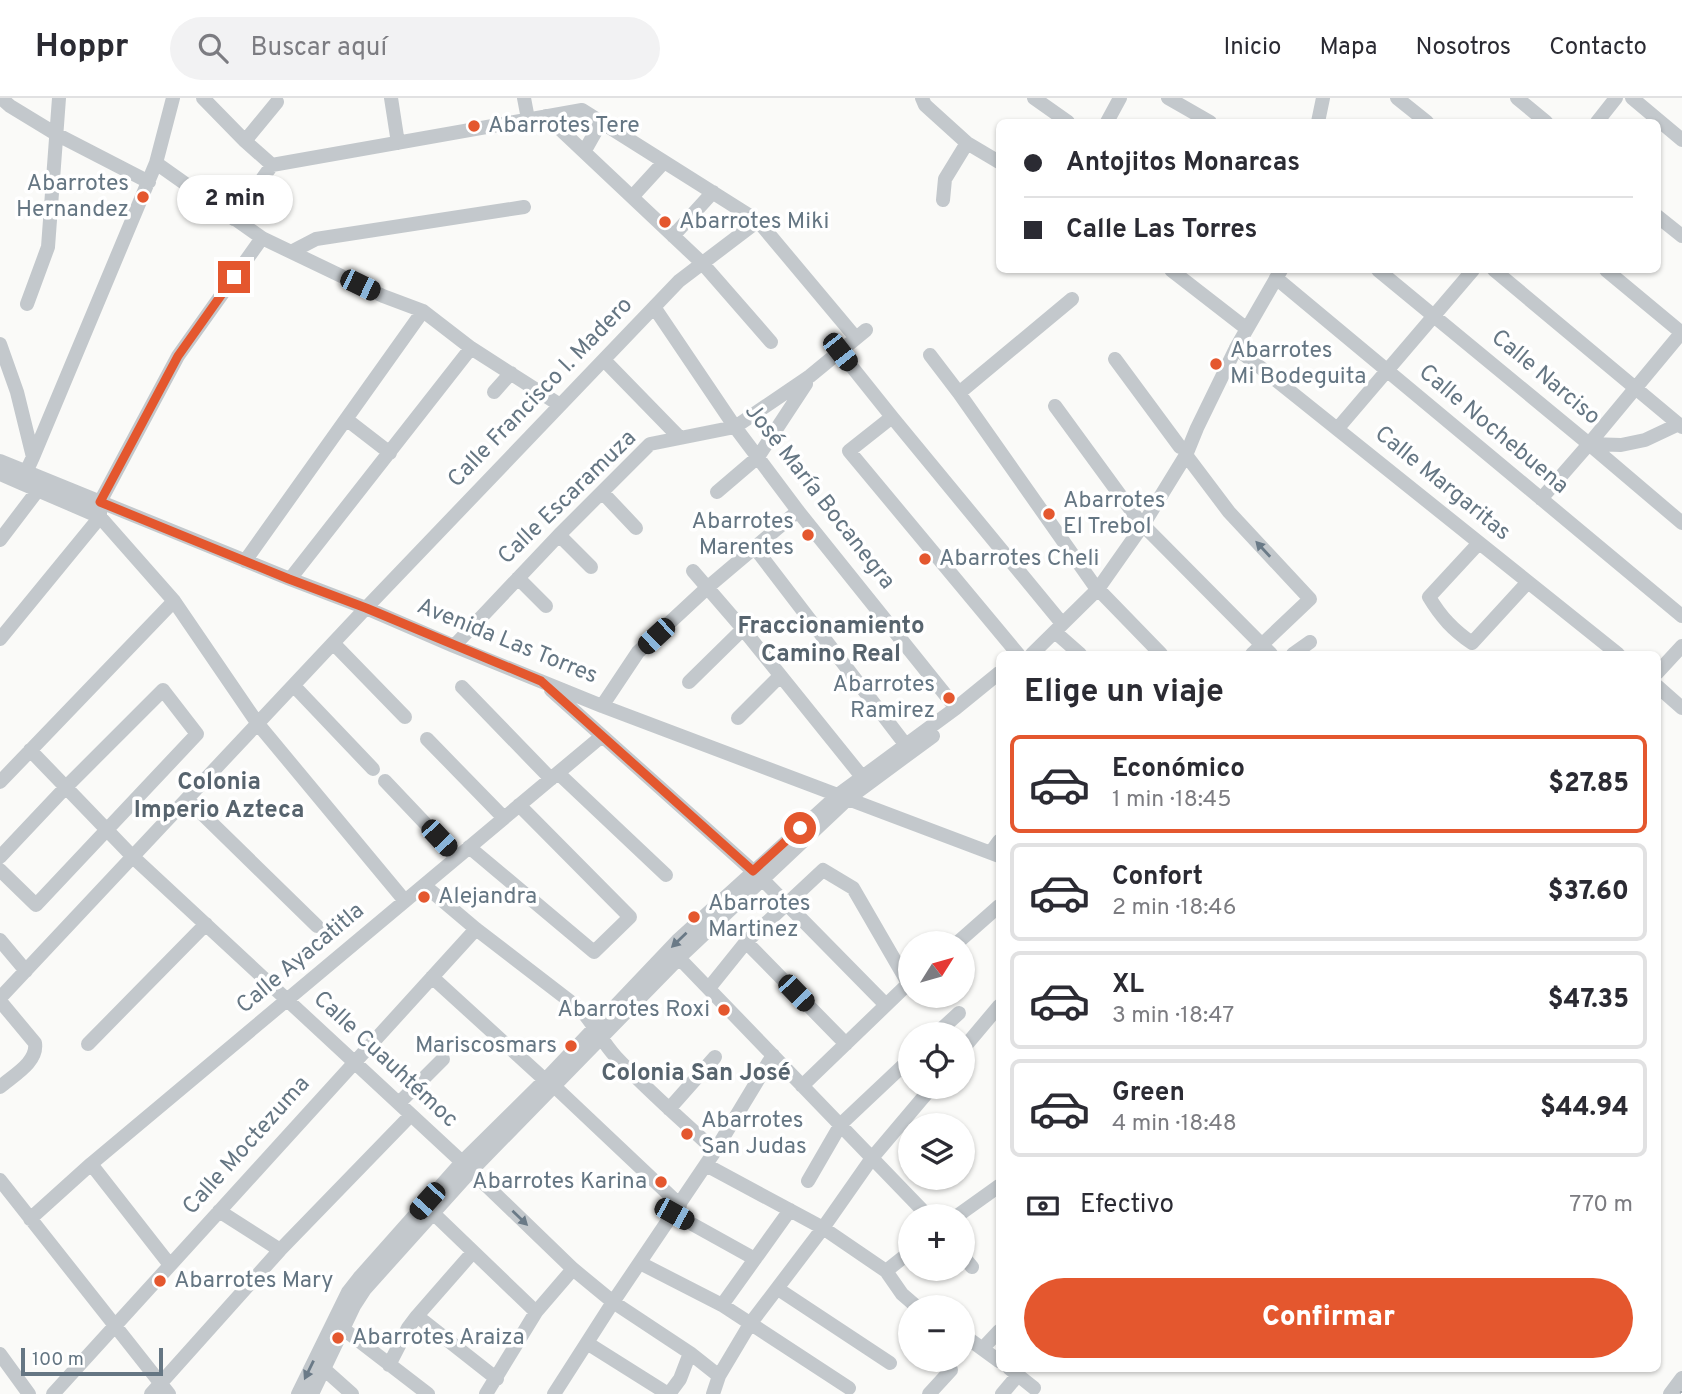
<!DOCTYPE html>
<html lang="es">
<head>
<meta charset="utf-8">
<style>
	:root { --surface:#fff; --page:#f2f2f3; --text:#2b2b33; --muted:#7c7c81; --line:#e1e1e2; --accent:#e4572e }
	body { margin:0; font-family:Overpass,sans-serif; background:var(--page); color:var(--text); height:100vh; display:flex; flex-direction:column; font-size:26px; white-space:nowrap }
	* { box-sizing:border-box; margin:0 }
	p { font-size:23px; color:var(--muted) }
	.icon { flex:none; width:38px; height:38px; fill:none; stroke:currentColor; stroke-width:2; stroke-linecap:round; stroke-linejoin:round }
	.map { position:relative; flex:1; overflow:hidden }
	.sheet { position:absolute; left:996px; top:553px; width:665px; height:721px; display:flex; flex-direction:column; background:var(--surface); border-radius:10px; box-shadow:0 2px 5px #0004 }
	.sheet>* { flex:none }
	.top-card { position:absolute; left:996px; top:21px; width:665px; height:154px; border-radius:10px; box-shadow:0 2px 5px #0004; display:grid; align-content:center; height:154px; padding:0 28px; background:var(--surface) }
	.needle { width:46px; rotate:53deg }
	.buttons { position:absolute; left:898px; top:833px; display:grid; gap:14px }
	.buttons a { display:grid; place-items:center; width:77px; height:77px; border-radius:50%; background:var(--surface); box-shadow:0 2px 5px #0004; font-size:35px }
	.scale { position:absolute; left:21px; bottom:18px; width:142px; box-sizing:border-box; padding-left:7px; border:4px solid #657683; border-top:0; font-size:19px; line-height:24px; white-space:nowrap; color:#657683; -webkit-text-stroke:5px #fff; paint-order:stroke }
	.end { position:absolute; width:32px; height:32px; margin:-16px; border:9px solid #e4572e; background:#fff; box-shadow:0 0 0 4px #fff }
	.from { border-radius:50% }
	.bubble { position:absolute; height:49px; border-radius:24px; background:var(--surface); box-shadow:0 2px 5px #0004; font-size:23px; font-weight:800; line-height:49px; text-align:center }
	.car { position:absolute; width:21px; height:42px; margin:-21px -10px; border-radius:9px; box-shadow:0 0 5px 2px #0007; background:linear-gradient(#222 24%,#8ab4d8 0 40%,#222 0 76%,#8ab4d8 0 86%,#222 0) }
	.top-card b { display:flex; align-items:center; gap:24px; height:66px; font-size:26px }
	.top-card b+b { border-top:2px solid var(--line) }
	.top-card i { width:18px; height:18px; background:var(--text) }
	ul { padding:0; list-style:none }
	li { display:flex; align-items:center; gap:21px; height:98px; margin:0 14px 10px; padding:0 14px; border:4px solid var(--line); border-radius:10px }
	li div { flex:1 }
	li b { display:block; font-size:26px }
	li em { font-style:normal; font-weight:800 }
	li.on { border-color:var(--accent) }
	li>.icon { width:63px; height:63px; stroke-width:1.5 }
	h2 { padding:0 28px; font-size:32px; line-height:84px }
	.pay { display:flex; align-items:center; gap:18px; height:77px; padding:0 28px; font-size:26px }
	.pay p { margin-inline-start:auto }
	.primary-button { display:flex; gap:14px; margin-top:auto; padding:14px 28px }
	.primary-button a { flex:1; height:80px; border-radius:42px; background:var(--accent); color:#fff; font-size:28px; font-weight:800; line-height:80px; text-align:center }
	header { display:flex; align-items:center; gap:42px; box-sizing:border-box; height:98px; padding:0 35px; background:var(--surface); border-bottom:2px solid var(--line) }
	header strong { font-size:33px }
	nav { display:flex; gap:38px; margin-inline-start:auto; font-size:24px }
	.search { width:490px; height:63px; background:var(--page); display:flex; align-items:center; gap:18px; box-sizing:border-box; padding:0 24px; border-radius:38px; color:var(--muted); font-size:26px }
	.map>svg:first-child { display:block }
</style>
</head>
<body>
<header>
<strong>Hoppr</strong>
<div class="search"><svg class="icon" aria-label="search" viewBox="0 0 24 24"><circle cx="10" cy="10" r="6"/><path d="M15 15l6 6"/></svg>Buscar aquí</div>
<nav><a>Inicio</a><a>Mapa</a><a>Nosotros</a><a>Contacto</a></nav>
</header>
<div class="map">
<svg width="1682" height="1296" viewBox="0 0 1682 1296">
	<rect width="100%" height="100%" fill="#fafaf8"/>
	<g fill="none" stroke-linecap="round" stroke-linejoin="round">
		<path stroke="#c3c8cc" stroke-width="14" d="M1,0L10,8L56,36L149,84
			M203,0L245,43L272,67
			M391,0L398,45
			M524,0L528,21
			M922,0L925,7L967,45L999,64
			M1034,0L1068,24
			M1168,0L1210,24
			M1397,0L1427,24
			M1517,0L1546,24
			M1632,0L1682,42
			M546,18L703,166L771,244
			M1107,24L1120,0
			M1318,24L1323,0
			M1597,24L1616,0
			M245,43L277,4
			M584,54L601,24
			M156,65L262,140L383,198L423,213L471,250L560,307
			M632,99L664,64
			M943,102L945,81L967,45
			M1657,118L1682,138
			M234,121L272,67L582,12L758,123L856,240
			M673,138L713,94
			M291,154L316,141L524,109
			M1171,172L1247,231
			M1378,172L1589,346L1682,425
			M1494,172L1682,329
			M1606,172L1682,235
			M1276,180L1682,518
			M27,206L48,149L59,0
			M654,209L735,329L798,413L956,610
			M0,246L17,294L33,359L21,385L100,419L174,503L258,626L405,803
			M1236,250L1618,556
			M840,254L892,319L1060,523
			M930,257L959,295L1094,487L1161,556
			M1115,261L1180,349
			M604,262L680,340
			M494,294L511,275
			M959,295L1072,201
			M1055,308L1139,423
			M892,319L849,353L1018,556
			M346,321L390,355
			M1338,330L1473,172
			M1589,346L1621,347L1645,342L1679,326
			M1186,357L1229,414L1310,501L1252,556
			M33,359L156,65L173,0
			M0,363L290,481L366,510L454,548L602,608L999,758
			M0,376L21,385
			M602,394L636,430
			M717,394L758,359L806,286
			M1541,401L1589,346L1682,234
			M1143,427L1271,556
			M559,437L591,469
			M0,442L38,392
			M1478,446L1429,499C1441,519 1453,532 1472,545L1527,485
			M755,450L905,646
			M245,463L423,213
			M693,473L743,531L867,685
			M518,480L546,508
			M290,481L471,250
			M1055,534L1080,556
			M0,541L100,419V404L178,258L262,140
			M334,546L405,619
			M454,548L559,437L650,346L735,329L810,278L866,232
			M1032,556L1098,491L1143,427L1186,357L1197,330L1236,250L1281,172
			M1293,556L1310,544
			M1657,575L1682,548
			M689,584L743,531
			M294,588L373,671
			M1657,588L1682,610
			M462,589L551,681
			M551,592L753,773
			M602,608L638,554L708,489L798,413
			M738,620L780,578
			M427,641L504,720
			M30,652L133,759L462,1064L573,1171L613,1204L690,1255L719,1278
			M558,675L666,777
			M385,683L457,759
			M0,684L174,503
			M187,701L317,828
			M469,749L594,854L630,819L519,707
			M991,754L999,743
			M0,759L66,689L163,592L197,636L36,807L0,772
			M762,781L886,907
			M424,787L476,831L580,911C594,926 602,944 616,959C647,992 682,1022 715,1053
			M0,842L26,873
			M746,844L846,946
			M957,845L999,808
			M679,860L928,1118
			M432,879L545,982
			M709,890L746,844L823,772L853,790L908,885
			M0,900L366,510L679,183L758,123
			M0,903L35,945C38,964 14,977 0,989
			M936,936L959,915
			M88,946L206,826
			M962,952L999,908
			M554,988L680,1107
			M802,988L910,884
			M399,1005L443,961
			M669,1011L715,959
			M91,1066L170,1167
			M706,1067L823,1130L886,1173L902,1196L917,1209
			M0,1082L169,1296
			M808,1083L841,1026L910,961
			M219,1113L280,1152
			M433,1115L536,1214
			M674,1116L755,1161
			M957,1118L999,1088
			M30,1121L91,1066L602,638
			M962,1157L972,1169
			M640,1165L722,1207L849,1290
			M886,1173L910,1154
			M778,1191L890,1265
			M722,1207L790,1112
			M417,1218L497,1281
			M337,1226L428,1296
			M962,1236L999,1263
			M587,1245L668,1296
			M983,1250L999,1233
			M0,1256L29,1296
			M389,1267L408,1230L417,1218L473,1154
			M1009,1270L1034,1290
			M324,1271L352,1296
			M53,1296L476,831
			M151,1296L280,1152L411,1017
			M298,1296L348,1194L359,1180L462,1064L545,982L677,843L838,697L956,610L999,575
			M312,1296L354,1208L365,1191L471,1073L679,860L849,700L933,638
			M486,1296L536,1214L573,1171
			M554,1296L613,1204L715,1053L773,957
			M669,1296L680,1281L690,1255
			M713,1296L719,1278L750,1226L823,1130L872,1060L932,989
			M929,1296L951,1272
			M1002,1296L1018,1277
			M1670,1296L1682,1280"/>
		<defs>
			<path id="rail" d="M1682,1296V1295"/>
		</defs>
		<use href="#rail" stroke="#a2aab0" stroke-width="5"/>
		<use href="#rail" stroke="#fff" stroke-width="2.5" stroke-dasharray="8" stroke-linecap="butt"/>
	</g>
	<defs><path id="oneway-solid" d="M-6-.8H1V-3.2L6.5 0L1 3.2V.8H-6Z" transform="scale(1.75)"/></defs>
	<g fill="#6a7a87">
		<use href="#oneway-solid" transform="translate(1263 451) rotate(-133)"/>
		<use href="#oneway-solid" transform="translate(679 842) rotate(136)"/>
		<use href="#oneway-solid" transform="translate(520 1120) rotate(44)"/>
		<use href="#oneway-solid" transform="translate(309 1272) rotate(116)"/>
	</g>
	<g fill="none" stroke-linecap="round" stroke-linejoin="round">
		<path stroke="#e4572e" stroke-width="9" d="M234,179L178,258L100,404L289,481L366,510L541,583L753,773L800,730"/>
	</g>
	<g fill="#e4572e" stroke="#fff" stroke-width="2.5">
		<circle cx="474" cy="28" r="7"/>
		<circle cx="143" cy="99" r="7"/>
		<circle cx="665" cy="124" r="7"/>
		<circle cx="1216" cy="266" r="7"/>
		<circle cx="1049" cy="416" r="7"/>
		<circle cx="808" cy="437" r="7"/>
		<circle cx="925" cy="461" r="7"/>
		<circle cx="949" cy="600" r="7"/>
		<circle cx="424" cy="799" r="7"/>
		<circle cx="694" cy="819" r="7"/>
		<circle cx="724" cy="912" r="7"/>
		<circle cx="571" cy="948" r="7"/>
		<circle cx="687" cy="1036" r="7"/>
		<circle cx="661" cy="1084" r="7"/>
		<circle cx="160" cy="1183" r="7"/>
		<circle cx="338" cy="1240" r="7"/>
	</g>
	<g text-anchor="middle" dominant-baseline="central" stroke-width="7" stroke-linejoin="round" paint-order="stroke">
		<g font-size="23" fill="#657683" stroke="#fff" text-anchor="start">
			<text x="488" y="28">Abarrotes Tere</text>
			<text x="129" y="86" text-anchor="end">Abarrotes<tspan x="129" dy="26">Hernandez</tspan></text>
			<text x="679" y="124">Abarrotes Miki</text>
			<text x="1230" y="253">Abarrotes<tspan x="1230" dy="26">Mi Bodeguita</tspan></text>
			<text x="1063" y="403">Abarrotes<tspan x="1063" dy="26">El Trebol</tspan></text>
			<text x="794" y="424" text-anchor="end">Abarrotes<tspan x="794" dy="26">Marentes</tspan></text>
			<text x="939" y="461">Abarrotes Cheli</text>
			<text x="935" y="587" text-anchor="end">Abarrotes<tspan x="935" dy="26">Ramirez</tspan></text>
			<text x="438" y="799">Alejandra</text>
			<text x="708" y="806">Abarrotes<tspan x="708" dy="26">Martinez</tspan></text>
			<text x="710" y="912" text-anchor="end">Abarrotes Roxi</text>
			<text x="557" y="948" text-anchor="end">Mariscosmars</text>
			<text x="701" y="1023">Abarrotes<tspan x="701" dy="26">San Judas</tspan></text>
			<text x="647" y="1084" text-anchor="end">Abarrotes Karina</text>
			<text x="174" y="1183">Abarrotes Mary</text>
			<text x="352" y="1240">Abarrotes Araiza</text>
		</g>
		<g font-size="23" fill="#657683" stroke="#fff">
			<text transform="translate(1545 280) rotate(40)">Calle Narciso</text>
			<text transform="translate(541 295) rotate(-46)">Calle Francisco I. Madero</text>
			<text transform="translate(1493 332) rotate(40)">Calle Nochebuena</text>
			<text transform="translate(1442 386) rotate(39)">Calle Margaritas</text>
			<text transform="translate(819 399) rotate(52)">José María Bocanegra</text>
			<text transform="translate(568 400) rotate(-44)">Calle Escaramuza</text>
			<text transform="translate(507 544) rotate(22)">Avenida Las Torres</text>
			<text transform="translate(301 861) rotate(-40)">Calle Ayacatitla</text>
			<text transform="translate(385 962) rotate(43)">Calle Cuauhtémoc</text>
			<text transform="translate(247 1048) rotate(-48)">Calle Moctezuma</text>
		</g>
		<g font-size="24" font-weight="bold" fill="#57646e" stroke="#fff">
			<text x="831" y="529">Fraccionamiento<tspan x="831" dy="28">Camino Real</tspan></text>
			<text x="219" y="685">Colonia<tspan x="219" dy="28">Imperio Azteca</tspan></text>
			<text x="696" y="976">Colonia San José</text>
		</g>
	</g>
</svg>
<div class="buttons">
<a><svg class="needle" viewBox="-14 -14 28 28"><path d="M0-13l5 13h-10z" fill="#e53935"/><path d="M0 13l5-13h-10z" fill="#7c7c81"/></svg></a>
<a><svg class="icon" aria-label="locate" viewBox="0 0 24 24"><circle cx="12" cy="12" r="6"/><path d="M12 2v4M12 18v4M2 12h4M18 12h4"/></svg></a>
<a><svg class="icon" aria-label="layers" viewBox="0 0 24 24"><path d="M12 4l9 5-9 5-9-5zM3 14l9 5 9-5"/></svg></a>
<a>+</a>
<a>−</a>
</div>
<div class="scale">100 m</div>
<i class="end from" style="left:800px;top:730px"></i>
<i class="end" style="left:234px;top:179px"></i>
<div class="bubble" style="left:177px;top:77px;width:116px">2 min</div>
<i class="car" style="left:360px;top:187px;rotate:116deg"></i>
<i class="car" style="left:840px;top:254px;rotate:142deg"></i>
<i class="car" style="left:656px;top:538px;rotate:227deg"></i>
<i class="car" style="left:439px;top:740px;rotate:137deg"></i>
<i class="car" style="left:796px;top:895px;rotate:136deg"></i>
<i class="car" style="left:427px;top:1103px;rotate:222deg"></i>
<i class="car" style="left:674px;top:1116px;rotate:119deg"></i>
<div class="top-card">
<b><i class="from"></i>Antojitos Monarcas</b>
<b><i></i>Calle Las Torres</b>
</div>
<section class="sheet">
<h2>Elige un viaje</h2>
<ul>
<li class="on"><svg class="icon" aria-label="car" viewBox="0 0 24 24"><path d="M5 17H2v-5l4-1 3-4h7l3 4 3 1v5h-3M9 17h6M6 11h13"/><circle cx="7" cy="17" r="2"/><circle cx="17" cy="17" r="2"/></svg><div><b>Económico</b><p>1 min · 18:45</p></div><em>$27.85</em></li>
<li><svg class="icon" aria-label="car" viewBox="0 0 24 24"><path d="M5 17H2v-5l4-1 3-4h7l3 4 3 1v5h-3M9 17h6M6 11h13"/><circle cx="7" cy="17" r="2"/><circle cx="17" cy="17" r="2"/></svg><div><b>Confort</b><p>2 min · 18:46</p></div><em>$37.60</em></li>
<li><svg class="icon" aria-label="car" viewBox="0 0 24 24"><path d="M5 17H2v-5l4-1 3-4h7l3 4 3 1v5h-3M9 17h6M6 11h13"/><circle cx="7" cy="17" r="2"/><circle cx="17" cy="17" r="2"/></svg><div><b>XL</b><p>3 min · 18:47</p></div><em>$47.35</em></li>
<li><svg class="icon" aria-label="car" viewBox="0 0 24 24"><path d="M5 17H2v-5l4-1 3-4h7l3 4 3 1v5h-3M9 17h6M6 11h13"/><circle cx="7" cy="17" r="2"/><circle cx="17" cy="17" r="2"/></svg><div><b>Green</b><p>4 min · 18:48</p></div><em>$44.94</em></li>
</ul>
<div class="pay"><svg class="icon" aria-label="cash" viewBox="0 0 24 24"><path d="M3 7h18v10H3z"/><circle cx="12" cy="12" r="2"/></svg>Efectivo<p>770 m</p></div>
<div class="primary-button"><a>Confirmar</a></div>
</section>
</div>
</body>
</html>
